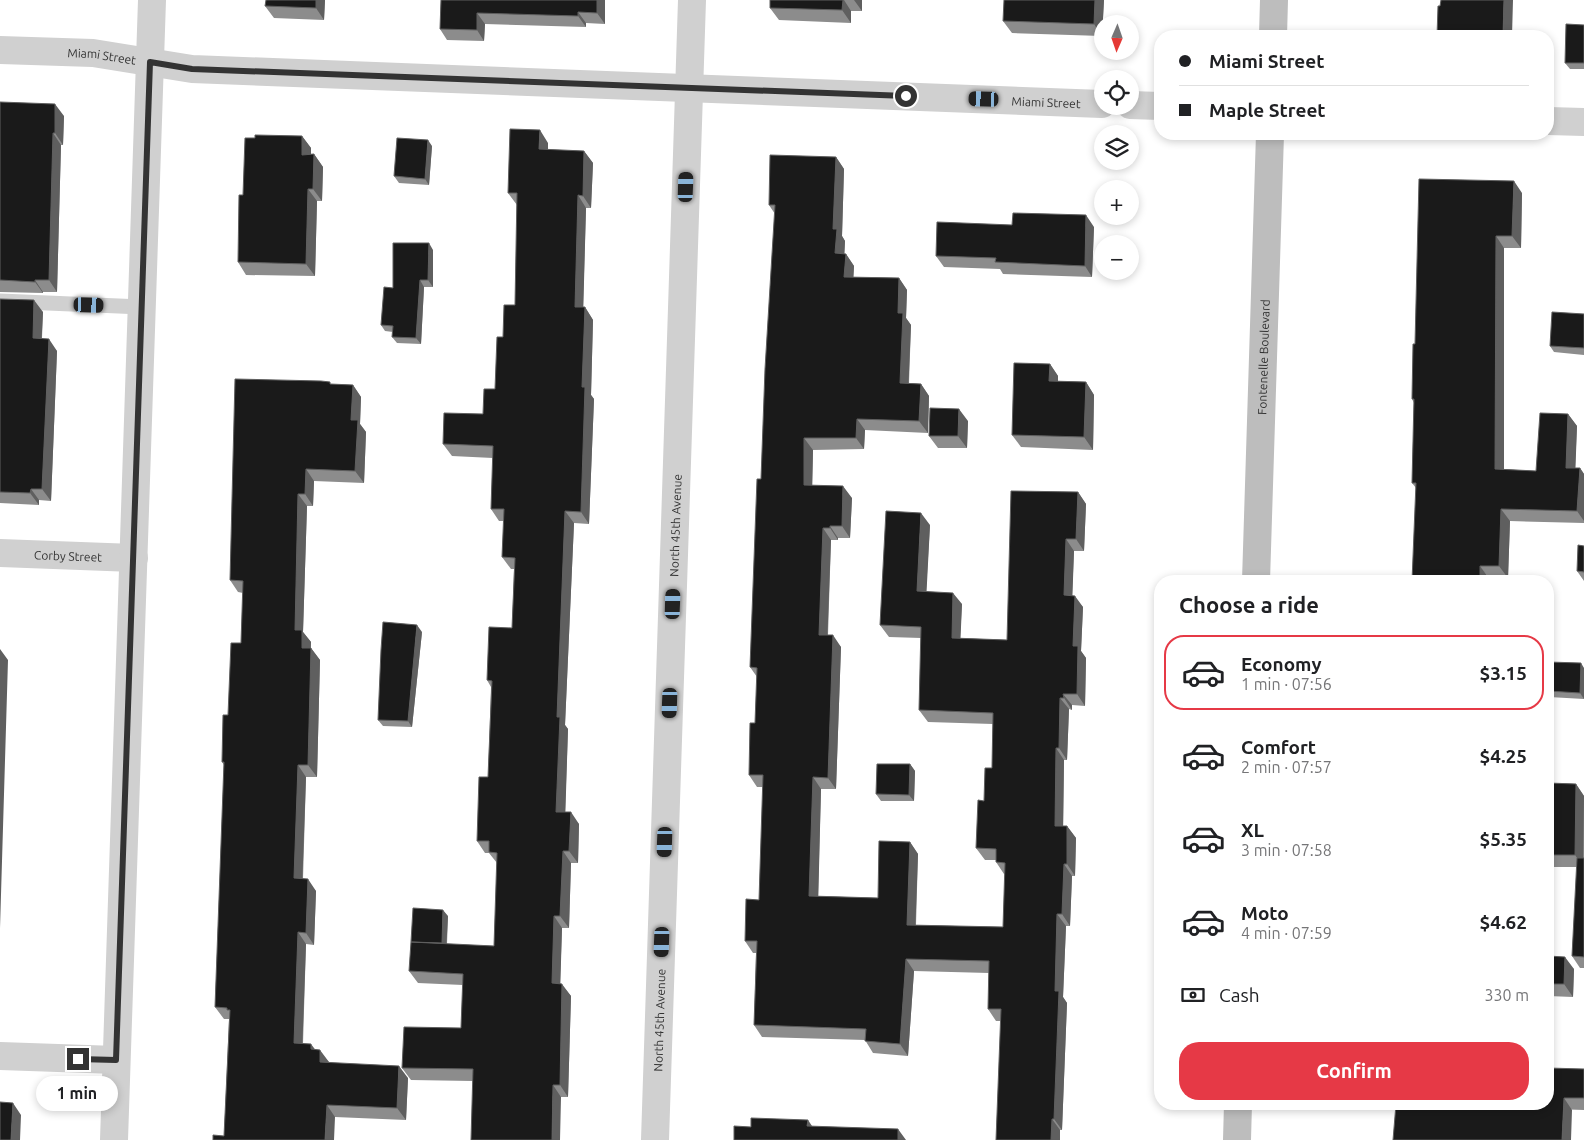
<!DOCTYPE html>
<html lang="en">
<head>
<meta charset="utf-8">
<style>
	:root { --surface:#fff; --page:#f2f2f2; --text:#202124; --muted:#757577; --line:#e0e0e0; --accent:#e63946 }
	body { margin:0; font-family:Ubuntu,sans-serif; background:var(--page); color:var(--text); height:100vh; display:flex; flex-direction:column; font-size:19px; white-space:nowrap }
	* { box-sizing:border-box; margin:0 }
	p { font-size:16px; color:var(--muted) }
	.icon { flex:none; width:28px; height:28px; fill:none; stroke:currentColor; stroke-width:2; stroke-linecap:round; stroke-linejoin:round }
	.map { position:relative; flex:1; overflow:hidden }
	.panel { position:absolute; left:1154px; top:575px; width:400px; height:535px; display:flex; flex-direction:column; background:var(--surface); border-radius:20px; box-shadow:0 2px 8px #0003 }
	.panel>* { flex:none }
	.banner { position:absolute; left:1154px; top:30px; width:400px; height:110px; border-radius:20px; box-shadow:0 2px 8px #0003; display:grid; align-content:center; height:110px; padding:0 25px; background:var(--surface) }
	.needle { width:32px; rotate:182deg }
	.fabs { position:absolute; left:1094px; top:15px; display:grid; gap:10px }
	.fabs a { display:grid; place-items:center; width:45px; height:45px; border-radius:50%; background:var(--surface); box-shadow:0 2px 8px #0003; font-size:25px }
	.end { position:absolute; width:22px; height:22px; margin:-11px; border:6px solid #333; background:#fff; box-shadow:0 0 0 2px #fff }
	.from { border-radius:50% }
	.bubble { position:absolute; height:35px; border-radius:18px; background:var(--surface); box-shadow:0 2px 8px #0003; font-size:16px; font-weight:600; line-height:35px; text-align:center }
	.car { position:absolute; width:15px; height:30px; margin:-15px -8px; border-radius:6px; box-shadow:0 0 4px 1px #0007; background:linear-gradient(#222 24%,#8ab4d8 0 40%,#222 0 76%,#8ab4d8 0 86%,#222 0) }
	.banner b { display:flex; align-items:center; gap:18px; height:48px; font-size:19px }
	.banner b+b { border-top:1px solid var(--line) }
	.banner i { width:12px; height:12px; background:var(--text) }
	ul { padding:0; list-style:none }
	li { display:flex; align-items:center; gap:15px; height:75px; margin:0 10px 8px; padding:0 15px; border:2px solid transparent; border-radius:20px }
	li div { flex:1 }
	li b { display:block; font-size:19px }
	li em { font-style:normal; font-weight:600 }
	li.current { border-color:var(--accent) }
	li>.icon { width:45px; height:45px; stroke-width:1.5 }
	h2 { padding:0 25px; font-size:22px; line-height:60px }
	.pay { display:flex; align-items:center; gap:12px; height:55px; padding:0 25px; font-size:19px }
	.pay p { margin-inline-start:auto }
	.button { display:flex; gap:10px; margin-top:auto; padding:10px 25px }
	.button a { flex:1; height:58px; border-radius:20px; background:var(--accent); color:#fff; font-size:20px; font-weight:600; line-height:58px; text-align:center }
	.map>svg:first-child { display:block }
</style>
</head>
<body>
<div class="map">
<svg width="1584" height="1140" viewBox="0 0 1584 1140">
	<rect width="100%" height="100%" fill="#fff"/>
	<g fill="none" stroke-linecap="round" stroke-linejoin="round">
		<path stroke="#d0d0d0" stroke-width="15" d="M0,301L142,307"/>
		<g stroke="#d0d0d0" stroke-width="28">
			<path id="s1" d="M0,50L93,53L192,69L1102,104"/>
			<path d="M1130,105L1160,106"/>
			<path d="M1548,121L1584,122"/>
			<path id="s2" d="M0,553L134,558"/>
			<path d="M0,1056L116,1060"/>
			<path d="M114,1140L152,0"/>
			<path id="s3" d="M655,1140L692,0"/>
		</g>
		<g stroke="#bdbdbd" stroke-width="28">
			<path d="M1273,36L1274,0"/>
			<path id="s4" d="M1256,581L1270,134"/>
			<path d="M1237,1140L1238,1104"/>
		</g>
	</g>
	<path fill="#8c8c8c" d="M325,0L324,20L274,18L265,6Z
		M441,0H605V24L586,23V27L485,24L484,41L447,40L440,29Z
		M770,0H862V11H851V23L779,20L770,8Z
		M1104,0L1102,36L1012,33L1003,21Z
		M1584,25V69H1570L1565,63Z
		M0,102L64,116L63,145H61L57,292H43V293L0,292Z
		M302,136L311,148V154H314L323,167L322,201H317L315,276L246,275L238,262L255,138Z
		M548,143V150L584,151L593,163L591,208H586L583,307H585L593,320L591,395L594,399L589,524L574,523L565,725L568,729L565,812L579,824L578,863H571L569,928H562L560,983L571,996L568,1097H561L473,1081L411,1080L402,1068L461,1028L463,985L418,983L409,971L448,916L447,944L494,946L497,863L489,853H485L477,841L488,777L491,687L487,680L512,628L514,569H511L502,557L504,521H499L491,509L493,458L452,456L443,444L483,414L495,389L503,337L515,305L517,205L508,193Z
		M432,146L429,185L399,183L394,176Z
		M836,157L844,169L842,236L845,241L844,254H846L854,266L853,277L899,278L907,290L906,318L911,325L909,383L921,384L929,396L928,433L865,430L864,449L813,450L812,486L852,498L850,538H838V540H831L828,635L841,647L836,789H821L818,896L878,898L910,842L918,854L916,925L1003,927L1005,874H1004L996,862V860H985L976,848L984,801L992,768L993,724L928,722L919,710L921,638L889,637L880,625L930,525L926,591L962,604L960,638L1007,640L1078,492L1086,504L1084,551H1074L1072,596L1083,607L1081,651L1086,658L1085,706L1072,705V710L1069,709L1067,760H1064L1063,826H1067L1076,838L1075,876H1072L1070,926H1066L1063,997L1067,1003L1062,1130H1060V1140H996L1001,1021H996L988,1009L989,973L914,971L908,1056L873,1053L865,1040L762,1037L754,1025L756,953H753L745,941L759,900L763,787H757L749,775L755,723L757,677L750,667L761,479L775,214L769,205Z
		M1522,193L1521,248H1504V469L1536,471L1568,414L1577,426L1575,468H1580L1584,474V523L1510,521L1508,578H1489L1412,483L1414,403L1412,399L1415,344Z
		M1012,225L1094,227L1092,277L1003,274L1000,269L944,267L936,256Z
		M433,250V287H424L421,344L397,343L392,337L393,332L385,331L381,325L393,288Z
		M0,299L43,312L42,338L57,351L51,501L39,500V505L0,503Z
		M1584,314V355L1554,352L1550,346Z
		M1050,364L1058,376V381L1086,382L1094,395L1093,450L1021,447L1012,435Z
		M331,384L353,385L361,397L360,424L366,432L364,483L314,481L313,506H307L303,632L311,642V648L320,660L317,777H306L303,879L316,891L314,945L306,944L303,1044L315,1050L329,1062L408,1078L406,1120L335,1117L224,1136L229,1019H224L215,1007L224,765L222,762L228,715L241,643L243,593L238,592L230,580Z
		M968,421L967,448H938L929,436Z
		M1577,571L1584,572V581Z
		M422,632L412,727L383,726L378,720Z
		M1548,662L1584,668V699L1549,697L1548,694Z
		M910,764L915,771L914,801H881L876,794Z
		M1548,783L1576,784L1584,796V968H1580L1572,956L1577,867H1548Z
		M1548,956L1574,969L1573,997L1548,996Z
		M1584,1069V1110L1396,1104Z"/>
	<path fill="#5f5f5f" d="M316,0H325L324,20L316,8Z
		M597,0H605V24L597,13Z
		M843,0H844L851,11V23L842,10Z
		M854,0H862V11Z
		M1095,0H1104L1102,36L1094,24Z
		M1504,0H1513L1512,36H1503Z
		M578,12L586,23V27L578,16Z
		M477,13L485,24L484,41L477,30Z
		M55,104L64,116L63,145L55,133Z
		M540,130L548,143V161L539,149Z
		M53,133L61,145L57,292L49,280Z
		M302,136L311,148V167L302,155Z
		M428,140L432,146L429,185L425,179Z
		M584,151L593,163L591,208L583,196Z
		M314,154L323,167L322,201L313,189Z
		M836,157L844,169L842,236L845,241L844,265L835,253L833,229Z
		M1514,181L1522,193L1521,248L1512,236Z
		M308,189L317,201L315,276L306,264Z
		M578,195L586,208L583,319L575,307Z
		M1086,215L1094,227L1092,277L1085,266Z
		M1496,236L1504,248V481L1495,469Z
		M429,243L433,250V287L428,280Z
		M846,254L854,266L853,289L844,277Z
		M899,278L907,290L906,318L911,325L908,395L900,383L898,313Z
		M35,280L43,292V293L35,282Z
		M420,280L424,287L421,344L416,338Z
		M34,300L43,312L41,350L33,338Z
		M585,307L593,320L591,395L594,399L589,524L581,512L582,387Z
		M49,339L57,351L51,501L42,489Z
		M1050,364L1058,376V393L1049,381Z
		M1086,382L1094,395L1093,450L1084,437Z
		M921,384L929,396L928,433L919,421Z
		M353,385L361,397L360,424L366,432L364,483L355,471L351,420Z
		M959,409L968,421L967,448L958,436Z
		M1568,414L1577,426L1575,480L1566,468Z
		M857,419L865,430L864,449L856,438Z
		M804,438L813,450L812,497L804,485Z
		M1580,468L1584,474V521L1577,511Z
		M306,469L314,481L313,506L305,494Z
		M843,486L852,498L850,538L842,526Z
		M31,489L39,500V505L30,493Z
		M1078,492L1086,504L1084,551L1076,539Z
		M298,494L307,506L303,632L311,642L310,660L302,648L295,630Z
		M1501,509L1510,521L1508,578L1499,566Z
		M565,511L574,523L565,725L568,729L565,824L556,812L557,717Z
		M921,513L930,525L926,602L917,591Z
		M830,526L838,538V540L830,528Z
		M823,528L831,540L827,647L819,635Z
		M1066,539L1074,551L1072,607L1064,595Z
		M1480,566L1489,578L1488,581H1480Z
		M953,593L962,604L960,650L952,638Z
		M1075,596L1083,607L1081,651L1086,658L1085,706L1077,694L1073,646Z
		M417,625L422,632L412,727L408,721Z
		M833,635L841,647L836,789L828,778Z
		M311,648L320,660L317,777L308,765Z
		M0,649L8,660L0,928Z
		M1581,663L1584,668V699L1580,693Z
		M1063,694L1072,705V710L1064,698Z
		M1060,698L1069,709L1067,760L1059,748Z
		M1056,748L1064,760L1063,837L1055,826Z
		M910,764L915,771L914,801L909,795Z
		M298,765L306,777L302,890L294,878Z
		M813,777L821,789L818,908L809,896Z
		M1576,784L1584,796L1583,867L1575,855Z
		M571,812L579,824L578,863L569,851Z
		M1067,826L1076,838L1075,876L1067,864Z
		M910,842L918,854L915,937L907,925Z
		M563,851L571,863L569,928L560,916Z
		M1064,864L1072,876L1070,926L1062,914Z
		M308,879L316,891L314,945L306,933Z
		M443,910L448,916L446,952L442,946Z
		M1057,914L1066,926L1063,997L1067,1003L1062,1130L1054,1119L1055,991Z
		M554,916L562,928L560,995L552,983Z
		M298,932L306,944L302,1055L294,1043Z
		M1565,957L1574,969L1573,997L1564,984Z
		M906,959L914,971L908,1056L900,1044Z
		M562,984L571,996L568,1097L560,1085Z
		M311,1044L320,1056L311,1049Z
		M320,1050L329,1062H320Z
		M399,1066L408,1078L406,1120L397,1108Z
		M553,1085L561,1097L560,1140H552Z
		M1564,1098L1572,1110L1571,1140H1562Z
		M13,1103L21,1115L20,1140H11Z
		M327,1105L335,1117L334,1140H325Z
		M1052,1119L1060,1130V1140H1051Z
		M808,1120L816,1132L807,1126Z
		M898,1129L906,1140H898Z"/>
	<path fill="#1a1a1a" stroke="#5f5f5f" d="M266,0H316V8L265,6Z
		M441,0H597V13L578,12V16L477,13V30L440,29Z
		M770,0H843L842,10L770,8Z
		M1004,0H1095L1094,24L1003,21Z
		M1441,0H1504L1503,36H1437L1438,6H1440Z
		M1566,24L1584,25V63H1565Z
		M0,102L55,104V133H53L49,280H35V282L0,280Z
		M510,129L540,130L539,149L584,151L583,196L578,195L575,307H585L582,387H585L581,512L565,511L557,717H560L556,812H571L569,851H563L560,916H554L552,983L562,984L560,1085H553L552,1140H471L473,1069L402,1068L404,1027L461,1028L463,974L409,971L411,942L494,946L497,853L489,852V841H477L479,777H488L492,681L487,680L489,627L512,628L515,558L502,557L504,509H491L493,446L443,444L444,413L483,414L484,389H495L497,337H503L504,305H515L517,193H508Z
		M255,135L302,136V155L314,154L313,189H308L306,264L238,262L239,195H243L245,138H255Z
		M397,138L428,140L425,179L394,176Z
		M770,155L836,157L833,229H837L835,253L846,254L844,277L899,278L898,313H903L900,383L921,384L919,421L857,419L856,438H804V485L843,486L842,526H830V528H823L819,635H833L828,778L813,777L809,896L878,898L879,841L910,842L907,925L1003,927L1005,863L996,862V849L976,848L978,800L984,801L985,768H992L993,713L919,710L921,627L880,625L886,511L921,513L917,591L953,593L952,638L1007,640L1011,491L1078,492L1076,539H1066L1064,595L1075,596L1073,646H1078L1077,694H1063L1064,698H1060L1059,748H1056L1055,826H1067V864H1064L1062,914H1057L1055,991H1059L1054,1119H1052L1051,1140H996L1001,1009H988L989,961L906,959L900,1044L865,1041L866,1029L754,1025L757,941H745L746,899L759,900L763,775H749L750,723H755L757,668L750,667L757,479H761L765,369L775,205H769Z
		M1419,179L1514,181L1512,236H1496L1495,469L1536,471L1540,413L1568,414L1566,468H1580L1577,511L1501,509L1499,566H1480V581H1412L1416,483H1412L1414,399H1412L1413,344H1415Z
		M1013,213L1086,215L1085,266L995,262L996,258L936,256L937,222L1012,225Z
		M393,243H429L428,280H420L416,338L392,337L393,326L381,325L384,287L393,288Z
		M0,299L34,300L33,338L49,339L42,489H31L30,493L0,492Z
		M1552,312L1584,314V348L1550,346Z
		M1014,363L1050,364L1049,381L1086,382L1084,437L1012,435Z
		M235,379L321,381L330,382V384L353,385L351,420H358L355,471L306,469L305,494H298L295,630H302V648H311L308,765H298L294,878L308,879L306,933L298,932L294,1043L311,1044V1049L320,1050V1062L399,1066L397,1108L327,1105L325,1140H213V1135L224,1136L230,1010H227V1008L215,1007L224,762H222L223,715H228L231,643H241L243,581L230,580Z
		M930,408L959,409L958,436H929Z
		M1578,545L1584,546V572L1577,571Z
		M383,622L417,625L408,721L378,720L381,650Z
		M1548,662L1581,663L1580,693L1548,691Z
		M877,764H910L909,795L876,794Z
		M1548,783L1576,784L1575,855H1548Z
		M1577,858H1584V957L1572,956Z
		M413,908L443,910L442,943L411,942Z
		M1548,956L1565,957L1564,984H1548Z
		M1548,1068L1584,1069V1098H1564L1562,1140H1393L1396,1104H1548Z
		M0,1102L13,1103L11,1140H0Z
		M751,1118L808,1120L807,1126L898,1129V1140H734V1126L751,1127Z"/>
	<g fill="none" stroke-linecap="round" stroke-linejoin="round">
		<path stroke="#333" stroke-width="6" d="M78,1059L116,1060L150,62L192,69L906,96"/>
	</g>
	<g text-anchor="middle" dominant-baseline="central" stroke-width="5" stroke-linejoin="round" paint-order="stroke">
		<g font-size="12" fill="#333" stroke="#fff">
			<text stroke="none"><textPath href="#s1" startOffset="102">Miami Street</textPath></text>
			<text stroke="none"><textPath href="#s1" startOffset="1048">Miami Street</textPath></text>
			<text stroke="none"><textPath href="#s4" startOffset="224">Fontenelle Boulevard</textPath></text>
			<text stroke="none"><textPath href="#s3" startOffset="615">North 45th Avenue</textPath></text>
			<text stroke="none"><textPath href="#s2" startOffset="68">Corby Street</textPath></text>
			<text stroke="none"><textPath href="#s3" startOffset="120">North 45th Avenue</textPath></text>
		</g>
	</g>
</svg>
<div class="fabs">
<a><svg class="needle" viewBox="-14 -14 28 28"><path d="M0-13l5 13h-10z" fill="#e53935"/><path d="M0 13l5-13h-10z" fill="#757577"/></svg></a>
<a><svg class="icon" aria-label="locate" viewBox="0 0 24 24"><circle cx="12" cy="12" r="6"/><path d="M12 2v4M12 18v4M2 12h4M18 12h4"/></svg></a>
<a><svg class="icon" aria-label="layers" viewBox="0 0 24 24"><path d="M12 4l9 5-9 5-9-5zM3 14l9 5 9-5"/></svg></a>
<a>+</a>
<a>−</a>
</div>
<i class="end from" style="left:906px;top:96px"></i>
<i class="end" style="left:78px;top:1059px"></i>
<div class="bubble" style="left:36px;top:1076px;width:82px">1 min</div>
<i class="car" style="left:984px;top:99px;rotate:272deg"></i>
<i class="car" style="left:686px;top:187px;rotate:2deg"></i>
<i class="car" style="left:89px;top:305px;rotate:92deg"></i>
<i class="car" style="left:673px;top:604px;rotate:2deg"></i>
<i class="car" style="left:670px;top:703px;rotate:182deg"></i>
<i class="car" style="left:665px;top:842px;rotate:182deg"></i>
<i class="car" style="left:662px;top:942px;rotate:182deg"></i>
<div class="banner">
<b><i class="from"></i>Miami Street</b>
<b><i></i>Maple Street</b>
</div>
<section class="panel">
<h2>Choose a ride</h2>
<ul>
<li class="current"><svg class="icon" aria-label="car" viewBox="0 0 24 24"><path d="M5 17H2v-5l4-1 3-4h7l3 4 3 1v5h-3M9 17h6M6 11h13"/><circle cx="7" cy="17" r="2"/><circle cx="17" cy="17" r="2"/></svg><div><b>Economy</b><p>1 min · 07:56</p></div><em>$3.15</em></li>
<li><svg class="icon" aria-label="car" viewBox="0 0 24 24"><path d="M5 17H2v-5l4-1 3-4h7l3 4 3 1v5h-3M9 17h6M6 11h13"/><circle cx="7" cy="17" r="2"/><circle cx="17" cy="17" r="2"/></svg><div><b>Comfort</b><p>2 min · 07:57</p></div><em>$4.25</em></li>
<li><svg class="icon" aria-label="car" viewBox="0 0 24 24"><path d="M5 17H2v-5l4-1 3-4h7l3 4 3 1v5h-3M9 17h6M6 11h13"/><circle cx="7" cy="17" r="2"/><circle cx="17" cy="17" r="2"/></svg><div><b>XL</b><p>3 min · 07:58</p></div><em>$5.35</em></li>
<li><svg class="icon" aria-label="car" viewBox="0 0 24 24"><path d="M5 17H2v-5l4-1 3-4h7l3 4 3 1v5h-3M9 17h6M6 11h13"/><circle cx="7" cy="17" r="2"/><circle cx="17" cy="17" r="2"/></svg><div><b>Moto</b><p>4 min · 07:59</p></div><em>$4.62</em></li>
</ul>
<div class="pay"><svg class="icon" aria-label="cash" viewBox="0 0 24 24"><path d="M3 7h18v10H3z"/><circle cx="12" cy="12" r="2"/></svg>Cash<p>330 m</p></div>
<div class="button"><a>Confirm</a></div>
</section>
</div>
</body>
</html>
